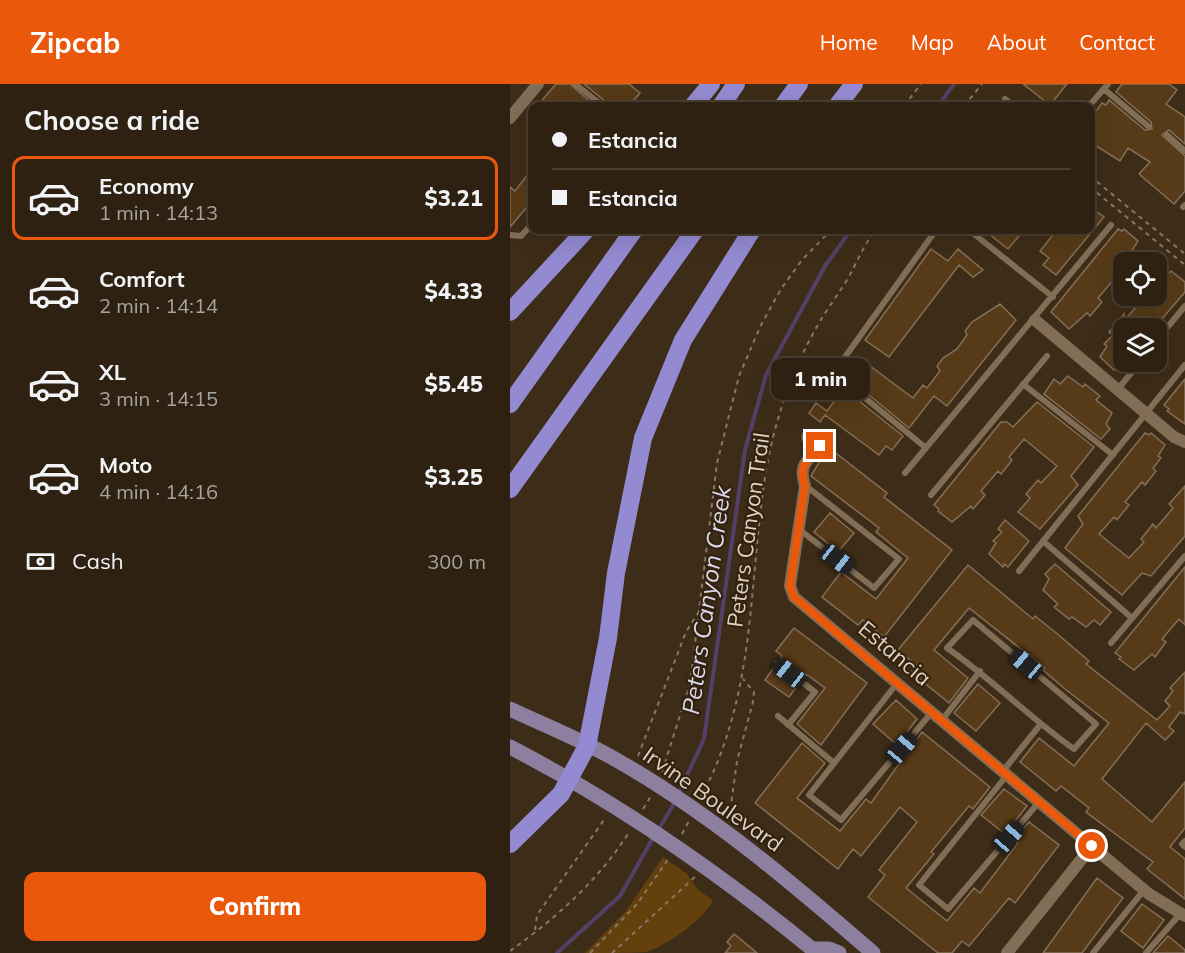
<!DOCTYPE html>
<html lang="en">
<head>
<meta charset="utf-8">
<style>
	:root { --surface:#2e2111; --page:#3a2e1f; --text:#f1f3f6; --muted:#a7a39f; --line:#493e31; --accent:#ea580c }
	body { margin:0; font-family:Mulish,sans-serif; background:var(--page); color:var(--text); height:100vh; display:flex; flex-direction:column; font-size:22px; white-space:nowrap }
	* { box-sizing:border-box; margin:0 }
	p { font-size:20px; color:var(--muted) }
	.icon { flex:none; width:33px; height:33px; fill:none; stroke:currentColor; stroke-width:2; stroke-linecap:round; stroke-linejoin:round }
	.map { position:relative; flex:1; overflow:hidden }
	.drawer { display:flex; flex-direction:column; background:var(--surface); width:510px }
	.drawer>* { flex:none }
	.guide { position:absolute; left:18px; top:18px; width:567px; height:132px; border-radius:12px; box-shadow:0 6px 24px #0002,0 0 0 2px var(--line); display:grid; align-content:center; height:132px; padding:0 24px; background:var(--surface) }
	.controls { position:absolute; left:603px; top:168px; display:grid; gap:12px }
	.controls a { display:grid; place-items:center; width:54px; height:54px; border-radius:12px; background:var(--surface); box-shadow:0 6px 24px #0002,0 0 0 2px var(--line); font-size:30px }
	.end { position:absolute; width:27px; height:27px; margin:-14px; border:8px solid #ea580c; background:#fff; box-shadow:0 0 0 3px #fff }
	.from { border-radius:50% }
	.bubble { position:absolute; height:42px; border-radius:12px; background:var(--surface); box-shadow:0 6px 24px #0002,0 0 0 2px var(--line); font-size:20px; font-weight:800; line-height:42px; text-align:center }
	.car { position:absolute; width:18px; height:36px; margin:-18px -9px; border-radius:8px; box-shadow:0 0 4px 2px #0007; background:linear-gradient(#222 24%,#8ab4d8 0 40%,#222 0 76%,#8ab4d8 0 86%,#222 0) }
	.guide b { display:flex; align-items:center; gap:21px; height:57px; font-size:22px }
	.guide b+b { border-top:2px solid var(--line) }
	.guide i { width:15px; height:15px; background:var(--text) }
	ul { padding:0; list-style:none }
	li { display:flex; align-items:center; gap:18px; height:84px; margin:0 12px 9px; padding:0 12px; border:3px solid transparent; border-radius:12px }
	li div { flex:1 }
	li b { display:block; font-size:22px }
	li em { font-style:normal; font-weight:800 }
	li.active { border-color:var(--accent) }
	li>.icon { width:54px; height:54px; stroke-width:1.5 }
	h2 { padding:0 24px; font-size:27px; line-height:72px }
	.pay { display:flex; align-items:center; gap:15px; height:66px; padding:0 24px; font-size:22px }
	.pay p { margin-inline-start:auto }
	.primary-button { display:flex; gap:12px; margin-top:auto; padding:12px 24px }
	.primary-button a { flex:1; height:69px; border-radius:12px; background:var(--accent); color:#fff; font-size:24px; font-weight:800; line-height:69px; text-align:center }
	header { display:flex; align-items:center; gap:36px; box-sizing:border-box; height:84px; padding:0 30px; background:var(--accent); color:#fff }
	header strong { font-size:28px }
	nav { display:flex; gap:33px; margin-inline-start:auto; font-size:21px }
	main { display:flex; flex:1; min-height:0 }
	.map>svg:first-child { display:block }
</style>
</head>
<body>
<header>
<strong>Zipcab</strong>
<nav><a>Home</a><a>Map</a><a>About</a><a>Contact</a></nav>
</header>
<main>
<section class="drawer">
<h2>Choose a ride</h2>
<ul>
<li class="active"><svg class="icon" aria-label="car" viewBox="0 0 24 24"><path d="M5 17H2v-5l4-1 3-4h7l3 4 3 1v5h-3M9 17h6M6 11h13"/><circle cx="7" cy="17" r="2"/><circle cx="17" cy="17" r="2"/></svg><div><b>Economy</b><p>1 min · 14:13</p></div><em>$3.21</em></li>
<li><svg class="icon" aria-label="car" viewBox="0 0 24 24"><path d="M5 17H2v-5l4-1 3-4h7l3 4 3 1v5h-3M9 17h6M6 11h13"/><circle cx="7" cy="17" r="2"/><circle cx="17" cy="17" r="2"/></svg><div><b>Comfort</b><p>2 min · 14:14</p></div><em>$4.33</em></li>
<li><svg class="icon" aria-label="car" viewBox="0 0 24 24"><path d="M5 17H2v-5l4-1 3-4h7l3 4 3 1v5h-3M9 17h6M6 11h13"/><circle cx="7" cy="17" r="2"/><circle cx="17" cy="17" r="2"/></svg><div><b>XL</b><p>3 min · 14:15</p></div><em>$5.45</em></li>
<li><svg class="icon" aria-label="car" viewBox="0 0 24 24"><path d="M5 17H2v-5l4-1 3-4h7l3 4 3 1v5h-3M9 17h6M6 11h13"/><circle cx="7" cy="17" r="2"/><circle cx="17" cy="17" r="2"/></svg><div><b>Moto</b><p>4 min · 14:16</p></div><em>$3.25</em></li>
</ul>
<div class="pay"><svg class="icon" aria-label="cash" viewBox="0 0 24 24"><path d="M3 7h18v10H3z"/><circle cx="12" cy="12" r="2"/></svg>Cash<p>300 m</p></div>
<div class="primary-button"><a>Confirm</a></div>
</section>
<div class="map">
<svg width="675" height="869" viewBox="0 0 675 869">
	<rect width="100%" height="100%" fill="#3d2c17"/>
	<path fill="#64400d" d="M153,773L177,790L188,806L203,816C195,835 157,861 137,868C123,869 91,869 75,869L116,827Z"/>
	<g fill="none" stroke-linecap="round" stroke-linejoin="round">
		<path stroke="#534068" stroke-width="4" d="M428,22L444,0
			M338,151L348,146
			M168,711L194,655L235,366L256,291L315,182L341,146
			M147,748L165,718
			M47,869L110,812L143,754"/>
	</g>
	<path fill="#573a17" stroke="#84705a" stroke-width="1.5" d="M46,0H60L85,22H27Z
		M74,0H119L130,9L119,22H98L96,18Z
		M513,0H557L540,21Z
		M612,0H659L667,6L656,20L675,33V60L659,46L652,51L675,72V107L664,120L629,90L640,78L618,64L610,77L580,58V36L592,19L596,21L599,16L635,46L642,45L641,38L606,8Z
		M22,85V117L0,143V103L5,107Z
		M580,123L594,133L546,191L533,181L539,174L530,167L542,152L533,146H580Z
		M608,145L612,147L614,145L628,157L621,168L624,171L614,178V190L608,198L605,194L588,214L592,218L580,232L577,229L559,245L541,228Z
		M474,146H514L498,165Z
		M421,165L438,177L448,165L473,186L463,193L449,181L379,273L355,256Z
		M661,187L675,198V208L644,244H614V281L609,286H604L590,273L597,262L594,260L603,251L599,248L614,230V237L631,217L625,212H646V190L652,196Z
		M490,220L506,236L437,322L424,312L399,344L342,297L356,279L403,314L413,301L417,304L430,287L427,282L433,274L447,265L457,251L455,247L462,238Z
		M558,292L573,303L575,300L590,312L586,316L602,329L596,340L600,345L591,355L534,310L544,295L550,300Z
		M675,295V340L657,327L659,325L654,321Z
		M334,305L393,352L382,366L376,362L369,371L315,331L310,338L299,329L306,319L317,327Z
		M527,318L584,363L561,392L568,401L530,445L508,428L520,414L516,410L528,396L531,399L547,382L514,355L499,373L502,376L491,390L488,387L471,407L475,411L463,425L461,422L442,438L428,427L429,425L424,421L491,338H497L503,343Z
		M292 353a7 7 0 1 1 14 0a7 7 0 1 1-14 0Z
		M635,349L639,351L641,349L655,361L648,372L651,374L643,384L646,387L635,401L632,398L615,418L619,421L607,436L604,433L589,450L619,474L634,458L631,455L643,440L646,444L663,424L659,420L675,402V452L641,492L632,489L612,511L555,464L573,440L568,432Z
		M318,363L377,409L374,413L442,466L374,553L353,536L348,541L312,513L331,488L366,515L398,474L366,448L369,444L301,392Z
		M320,429L344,449L328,468L304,448Z
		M495,436L519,457L498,483L494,480L493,483L479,470L486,459L483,457L492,448L488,445Z
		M545,480L601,528L590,541L584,536L576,543L562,533L559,535L544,523L548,520L533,506L539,495L535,490Z
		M458,481L523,535L525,532L545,548L579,577L576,580L647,636L660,622L655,617L663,607L660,604L675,588V630L670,628L659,643L664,647L655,656L636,639L592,695L642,738L675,698V744L660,763L675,775V815L637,785L643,778L576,728L579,724L551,702L546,707L510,678L529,654L564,682L599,639L555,605L533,586L535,584L459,524L424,566L458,594L439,619L401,588L406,581L388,566Z
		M675,483V541L669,535L652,555L656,558L645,573L642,570L624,586L609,575L611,573L605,569Z
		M284,544L357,599L311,661L287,640L315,604L296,590L294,593L270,575L272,572L266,567Z
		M264,583L288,601L279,613L255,596Z
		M468,600L490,619L466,647L444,629Z
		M386,616L407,635L387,661L363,640Z
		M412,648L480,703L463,725L459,722L421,768L424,770L396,804L437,837L464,804L470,809L508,759L504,756L519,738L549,761L505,819L499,814L459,862L452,857L442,869H428L358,813L375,791L369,786L407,738L390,723L351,772L343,765L328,785L245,719L292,659L315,679L287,714L330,747L356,715L361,719Z
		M494,705L517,722L495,750L471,731Z
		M587,794L613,814L572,869H533Z
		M632,820L654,836L633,864L611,847Z
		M224,850L228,853L247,869H215L221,862L217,858Z
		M658,852L675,866V869H643Z"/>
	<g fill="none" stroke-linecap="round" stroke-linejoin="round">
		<path stroke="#867766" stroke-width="2" stroke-dasharray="4.5 4.5" stroke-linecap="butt" d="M394,22L411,0
			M454,22L472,0
			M580,92L675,170
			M580,103L675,181
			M128,672L176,548L190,526
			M152,688L180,600L207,379L229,292L251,241L271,205L292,176L321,146
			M191,713C247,609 238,499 256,387C265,334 284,280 312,234C320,221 329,209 337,196C347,179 353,161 366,146
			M133,725L141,712
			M219,735L227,677L243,618L244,608L233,595
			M172,750L179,737
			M25,846L27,831L96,733
			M0,867C45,835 90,795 119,748
			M80,869L127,820L159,774
			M102,869L186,792"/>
		<path stroke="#826e57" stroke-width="6" d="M65,0L93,22
			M594,5L638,42
			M495,15L504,22
			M579,22L598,0
			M657,51L675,67
			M673,123L675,121
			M459,146L543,213
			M0,151L11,152L22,140
			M646,257L675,222
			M513,300L603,371
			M608,305L630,278
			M416,364L332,295L330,280L426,146
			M395,389L601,141
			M421,411L537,272
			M290,446L364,504L389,475L296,402
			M533,457L622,534
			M509,487L675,281
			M463,536L586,640L564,665C520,634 482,595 437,564Z
			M601,559L675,472
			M267,579L305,608L278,641
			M388,598L299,711L331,736L422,628
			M268,632L324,679
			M432,636L470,587
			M493,687L530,641
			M497,691L409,801L438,825L529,718
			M675,757L672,760L675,763
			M583,869L634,806
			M636,869L671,829"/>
		<path stroke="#826e57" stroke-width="12" d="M0,34L28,0
			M525,236L664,353L675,358
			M310,362C297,377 288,381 295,402L280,502L284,513L639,810L675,832
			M497,869L582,762"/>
		<path stroke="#8c7fa0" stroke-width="15" d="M0,625C34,641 71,656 103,674C199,728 281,798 363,869
			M0,663C110,720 211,790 307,869
			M303,865H319L329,869"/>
		<path stroke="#938ad1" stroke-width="18" d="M183,22L201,0
			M211,22L226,0
			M273,22L289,0
			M327,22L344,0
			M0,228L76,146
			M0,320L124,146
			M0,405L185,146
			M0,760L51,710L77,662L98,554L106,489L133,354L173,256L242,146"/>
	</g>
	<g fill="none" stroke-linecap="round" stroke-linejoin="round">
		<path stroke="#ea580c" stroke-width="8" d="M310,362C297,377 288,381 295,402L280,502L284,513L582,762"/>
	</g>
	<g text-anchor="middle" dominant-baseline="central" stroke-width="4.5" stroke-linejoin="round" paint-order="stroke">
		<g font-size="22" fill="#ded2c6" stroke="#33220d">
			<text transform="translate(238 446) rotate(-82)">Peters Canyon Trail</text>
			<text transform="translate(385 569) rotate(40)">Estancia</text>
			<text transform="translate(203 715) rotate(35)">Irvine Boulevard</text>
		</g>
		<g font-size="24" font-style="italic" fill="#dbdaee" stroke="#33220d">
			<text transform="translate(196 516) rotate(-82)">Peters Canyon Creek</text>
		</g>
	</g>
</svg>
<div class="controls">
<a><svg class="icon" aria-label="locate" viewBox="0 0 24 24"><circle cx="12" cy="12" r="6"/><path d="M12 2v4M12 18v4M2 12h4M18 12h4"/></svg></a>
<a><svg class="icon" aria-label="layers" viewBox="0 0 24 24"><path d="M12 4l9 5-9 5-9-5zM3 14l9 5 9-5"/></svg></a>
</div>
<i class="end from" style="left:582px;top:762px"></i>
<i class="end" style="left:310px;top:362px"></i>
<div class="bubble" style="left:261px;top:274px;width:99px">1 min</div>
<i class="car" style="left:327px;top:475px;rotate:128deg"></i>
<i class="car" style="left:516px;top:580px;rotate:310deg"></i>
<i class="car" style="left:279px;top:589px;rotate:308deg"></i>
<i class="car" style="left:392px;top:664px;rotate:40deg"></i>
<i class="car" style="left:499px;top:753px;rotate:41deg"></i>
<div class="guide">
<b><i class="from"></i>Estancia</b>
<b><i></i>Estancia</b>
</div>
</div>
</main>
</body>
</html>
